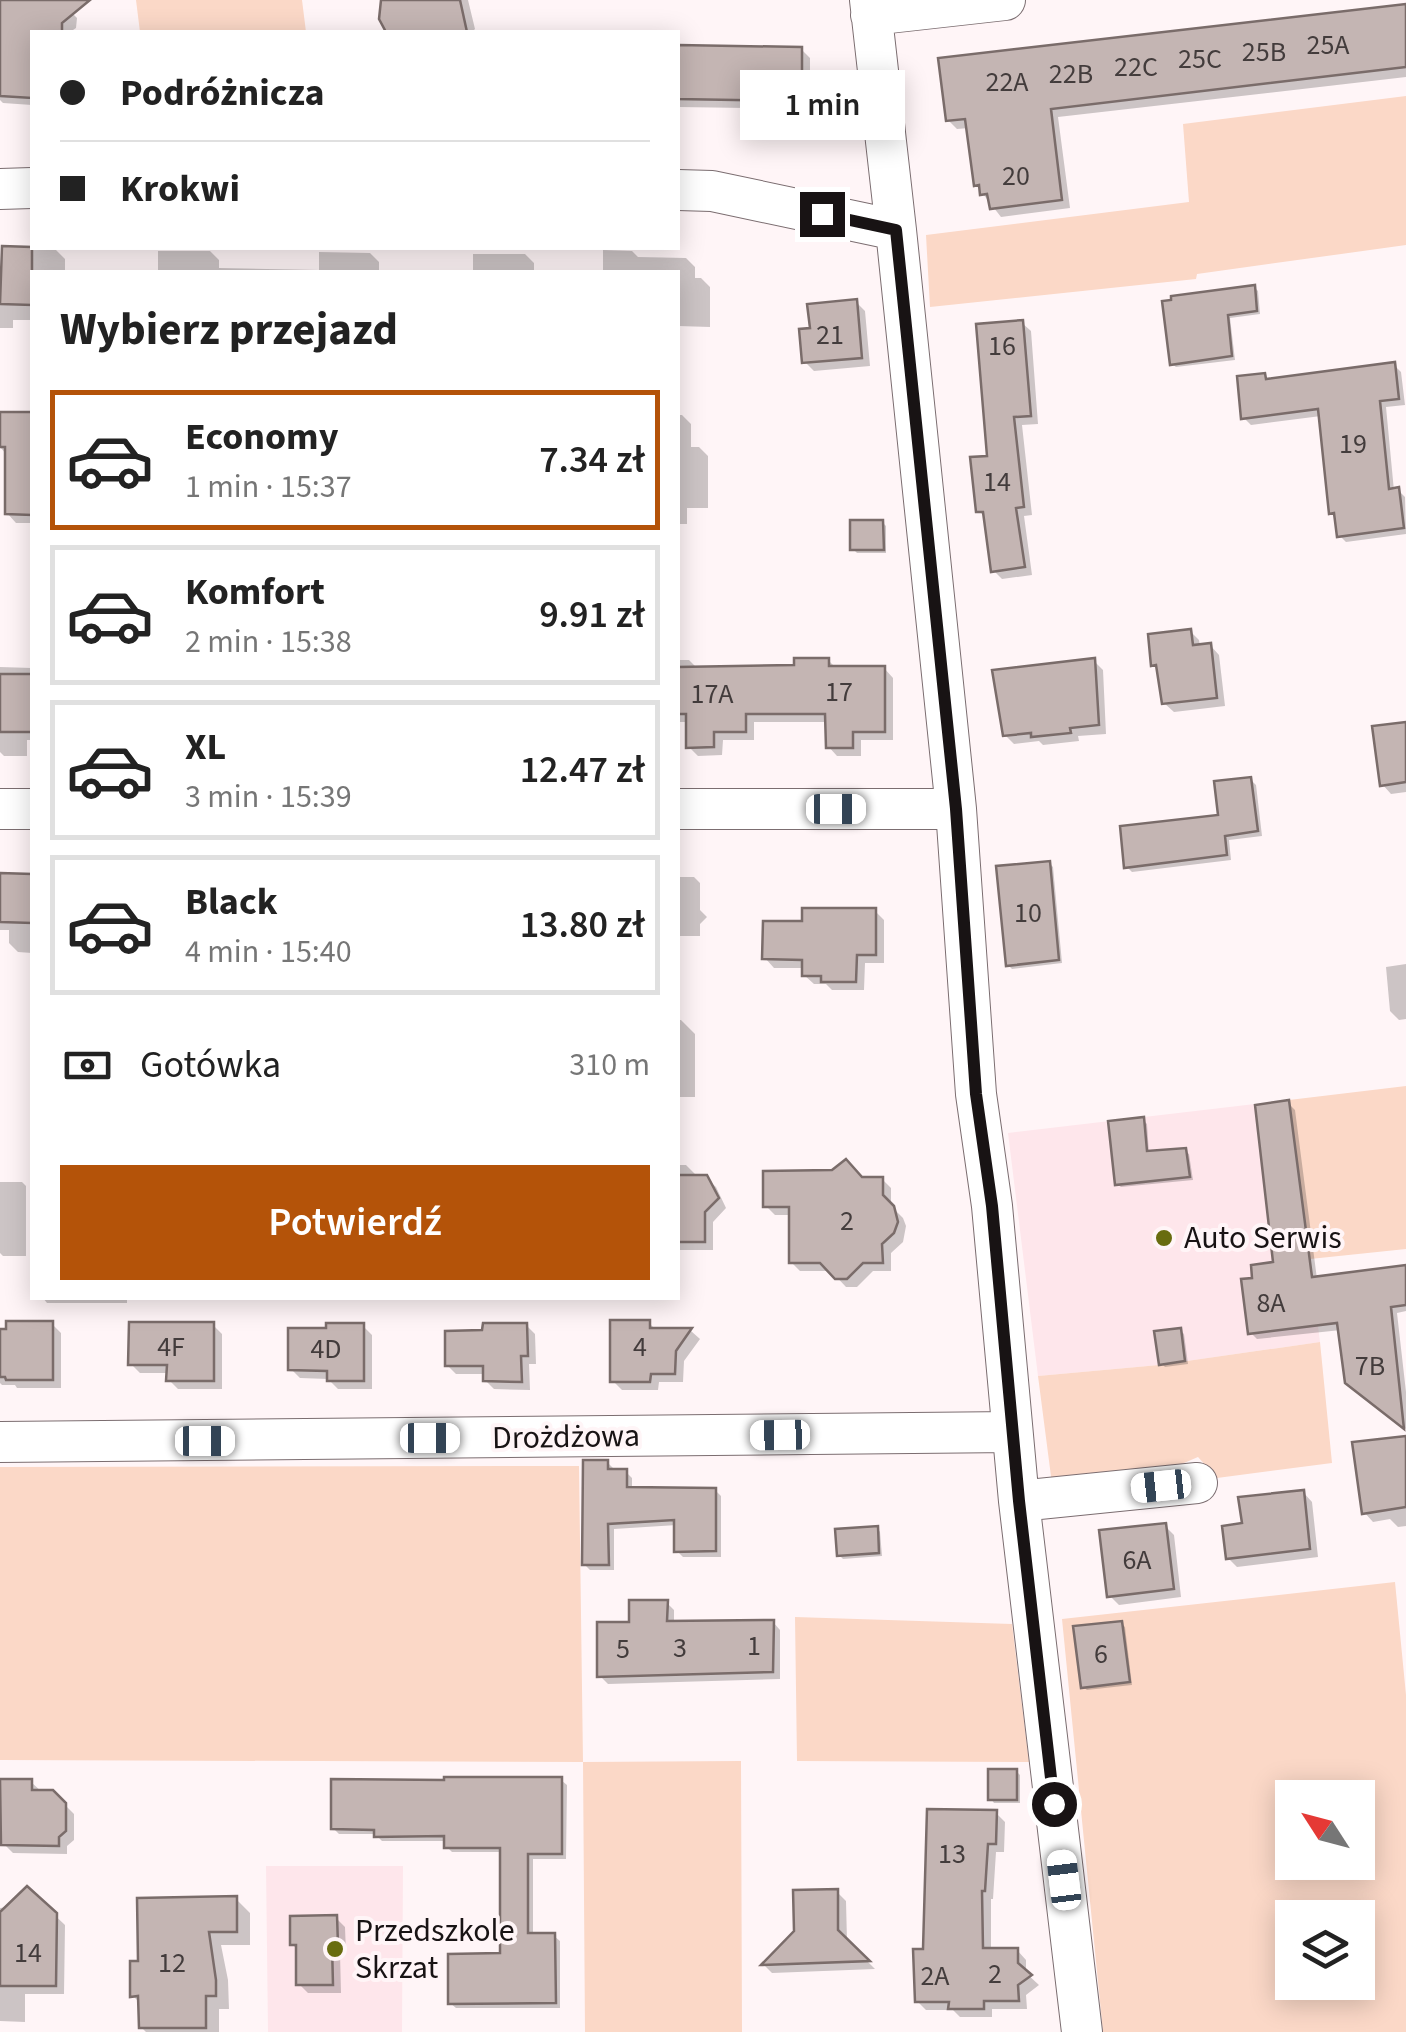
<!DOCTYPE html>
<html lang="pl">
<head>
<meta charset="utf-8">
<style>
	:root { --surface:#fff; --page:#f2f2f2; --text:#222; --muted:#767676; --line:#e0e0e0; --accent:#b45309 }
	body { margin:0; font-family:"Source Sans 3",sans-serif; background:var(--page); color:var(--text); height:100vh; display:flex; flex-direction:column; font-size:38px; white-space:nowrap }
	* { box-sizing:border-box; margin:0 }
	p { font-size:32px; color:var(--muted) }
	.icon { flex:none; width:55px; height:55px; fill:none; stroke:currentColor; stroke-width:2; stroke-linecap:round; stroke-linejoin:round }
	.map { position:relative; flex:1; overflow:hidden }
	.drawer { position:absolute; left:30px; top:270px; width:650px; height:1030px; display:flex; flex-direction:column; background:var(--surface); border-radius:0px; box-shadow:0 5px 25px #0003 }
	.drawer>* { flex:none }
	.top-card { position:absolute; left:30px; top:30px; width:650px; height:220px; border-radius:0px; box-shadow:0 5px 25px #0003; display:grid; align-content:center; height:220px; padding:0 30px; background:var(--surface) }
	.needle { width:65px; rotate:306deg }
	.buttons { position:absolute; left:1275px; top:1780px; display:grid; gap:20px }
	.buttons a { display:grid; place-items:center; width:100px; height:100px; border-radius:0px; background:var(--surface); box-shadow:0 5px 25px #0003; font-size:50px }
	.end { position:absolute; width:45px; height:45px; margin:-22px; border:12px solid #181314; background:#fff; box-shadow:0 0 0 5px #fff }
	.from { border-radius:50% }
	.bubble { position:absolute; height:70px; border-radius:0px; background:var(--surface); box-shadow:0 5px 25px #0003; font-size:32px; font-weight:600; line-height:70px; text-align:center }
	.car { position:absolute; width:30px; height:60px; margin:-30px -15px; border-radius:12px; box-shadow:0 0 8px 2px #0007; background:linear-gradient(#fff 24%,#345 0 40%,#fff 0 76%,#345 0 86%,#fff 0) }
	.top-card b { display:flex; align-items:center; gap:35px; height:95px; font-size:38px }
	.top-card b+b { border-top:2px solid var(--line) }
	.top-card i { width:25px; height:25px; background:var(--text) }
	ul { padding:0; list-style:none }
	li { display:flex; align-items:center; gap:30px; height:140px; margin:0 20px 15px; padding:0 10px; border:5px solid var(--line); border-radius:0px }
	li div { flex:1 }
	li b { display:block; font-size:38px }
	li em { font-style:normal; font-weight:600 }
	li.selected { border-color:var(--accent) }
	li>.icon { width:90px; height:90px; stroke-width:1.5 }
	h2 { padding:0 30px; font-size:45px; line-height:120px }
	.pay { display:flex; align-items:center; gap:25px; height:110px; padding:0 30px; font-size:38px }
	.pay p { margin-inline-start:auto }
	.primary-button { display:flex; gap:20px; margin-top:auto; padding:20px 30px }
	.primary-button a { flex:1; height:115px; border-radius:0px; background:var(--accent); color:#fff; font-size:40px; font-weight:600; line-height:115px; text-align:center }
	.map>svg:first-child { display:block }
</style>
</head>
<body>
<div class="map">
<svg width="1406" height="2032" viewBox="0 0 1406 2032">
	<rect width="100%" height="100%" fill="#fff5f7"/>
	<path fill="#fee6eb" d="M1289,1100L1320,1342L1159,1365L1038,1376L1008,1133Z
		M266,1866H403L402,2032H268Z"/>
	<path fill="#fbd8c7" fill-rule="evenodd" d="M136,0H302L306,32H140Z
		M1406,96V245L1197,274L1196,279L930,307L926,235L1189,202L1183,124Z
		M1406,1086V1249L1310,1259L1289,1100Z
		M1320,1342L1332,1463L1217,1478L1198,1457L1163,1472L1052,1484L1038,1376L1159,1365Z
		M579,1466L583,1762L741,1761L742,2032H585L583,1762L0,1760V1467Z
		M1395,1582L1406,1695V2032H1103L1062,1619ZM1292,1798H1358V1862H1292ZM1292,1918H1358V1982H1292Z
		M795,1617L1012,1624L1029,1762L797,1761Z"/>
	<path fill="#0003" d="M0,0H59L77,18L76,28L70,32H32V105L3,103L0,100Z
		M380,0H468L475,29L472,32H387Z
		M1406,6V77L1058,117L1070,208L1001,217L976,185L969,128L957,129L948,120Z
		M678,47L801,49L810,58V109L678,107Z
		M4,249L56,250L65,259V270L73,272H32V320H13V328H0V266H5Z
		M603,250L632,251L638,257L686,258L695,267V278H701L710,287V327L678,326V272H473V254H525L534,263V272H603Z
		M158,251H210L219,260V268L319,270V252L370,253L379,262V272H158Z
		M1254,287L1258,291L1260,314L1230,318L1235,360L1176,367L1172,364Z
		M856,302L865,311L870,366L814,371L805,362L813,330Z
		M1022,323L1031,331L1038,424L1022,425L1032,515L1024,516L1032,575L1002,579L994,571L987,519L979,511Z
		M1394,365L1401,372L1405,405L1386,407L1394,491L1398,490L1405,497L1406,534L1346,542L1339,535L1337,518L1332,512L1321,416L1251,425L1244,418L1264,375L1269,381Z
		M0,414H32V523H16L7,513V455L0,447Z
		M678,415H682L691,424V447H699L708,456V508H687V524H678Z
		M882,522L886,526V553H857L853,549Z
		M1190,631L1199,640L1200,646L1210,645L1219,655L1225,706L1174,712L1164,703L1160,671L1154,665Z
		M678,660H689L698,669L796,668L828,660L836,668H884L893,678V740H861V756H837L828,746V722H754V740H723L722,755L698,756L689,747V722H678Z
		M1094,661L1103,670L1106,734L1078,736L1079,741L1043,745L1039,741L1014,744L1005,735Z
		M0,667L32,668V740H27V756H4L0,752Z
		M1406,724V792L1391,794L1382,784Z
		M1250,779L1256,785L1262,836L1229,840L1231,860L1132,872L1127,867L1221,818Z
		M1049,863L1053,867L1062,963L1012,969L1008,965Z
		M0,876H32V953L18,952L9,943V930H0Z
		M678,877H694L700,883V910L707,917L700,924V936H678Z
		M875,911L884,920V963H865L864,990H832L826,984H814L804,975V968H774L765,958L805,923Z
		M1406,964V1019L1399,1020L1390,1011L1386,967Z
		M678,1020H681L695,1034V1097H678Z
		M1288,1103L1295,1110L1317,1279L1406,1268V1311L1397,1313L1406,1392V1429L1354,1389L1341,1330L1257,1339L1250,1332L1255,1280L1276,1264Z
		M1143,1120L1147,1124L1149,1154L1185,1151L1189,1154L1193,1180L1121,1187L1117,1184Z
		M678,1165H686L695,1174V1178H706L716,1187L726,1208L713,1222V1250H678Z
		M861,1179H882L891,1188V1206L903,1218L906,1226L903,1242L891,1253V1271H873L857,1287H846L831,1271H800L791,1262V1215H775L766,1206Z
		M0,1182H22L26,1186V1256H3L0,1253Z
		M43,1298H127V1303H47Z
		M649,1323L657,1331H691L700,1339L684,1361L683,1382H659L658,1390H622L613,1381Z
		M52,1324L61,1333V1388H17L15,1385H2L0,1383V1331Z
		M213,1325L222,1334V1389H178L169,1380V1373H140L131,1364Z
		M526,1325L535,1334L536,1364H529L530,1390L494,1389L485,1380V1374H456L447,1365L485,1333Z
		M363,1326L372,1335V1389H338L328,1379L300,1378L291,1369Z
		M1180,1330L1184,1334L1188,1364L1165,1367L1161,1363Z
		M1406,1441V1526L1398,1527L1390,1519L1373,1522L1364,1512Z
		M607,1462L613,1468V1472H626L632,1478V1489L715,1490L721,1496V1557H683L677,1551V1525L614,1529V1570H590L584,1564Z
		M1303,1492L1312,1502L1318,1557L1237,1567L1228,1558L1244,1526Z
		M1165,1526L1174,1535L1181,1597L1119,1605L1110,1596Z
		M877,1528L880,1532L882,1556L843,1559L839,1555Z
		M667,1603L674,1610V1624L773,1622L780,1630V1679L608,1684L600,1676L632,1624Z
		M1121,1623L1125,1627L1132,1685L1087,1690L1083,1687Z
		M1016,1771L1020,1775V1803H994L991,1799Z
		M561,1780L567,1785L566,1859H533V1936H554L560,1941V2008H456L450,2003L502,1956V1852H452L447,1847V1841H382L375,1834H339L333,1828Z
		M0,1782H31L42,1792H52L74,1814V1840L67,1846V1854L13,1853L4,1844V1826H0Z
		M996,1813L1005,1822L1004,1852H996L993,1899H991V1951L1017,1950L1026,1960V1973L1039,1985L1026,1995L1027,2009H992V2017H960L953,2010H926L917,2001L926,1952Z
		M27,1889L65,1925L64,1994H25V2022L0,2021V1908L9,1907Z
		M837,1892L846,1901L847,1941L875,1969L772,1973L764,1965Z
		M236,1899L250,1913V1945H221L228,1980L229,2009H219V2032H146L141,2027V2004L133,1996L140,1964Z
		M336,1918L345,1927L346,1953H340L341,1993H308L299,1984L298,1950L292,1944Z"/>
	<path fill="#c4b5b3" stroke="#7a6c6a" stroke-width="2.5" d="M0,0H90L62,23V32H32V98L0,96Z
		M381,0H460L467,32H386L379,19Z
		M1406,4V67L1051,109L1062,200L990,209L987,194L980,195L979,185L974,186L965,119L946,121L938,58Z
		M678,45L802,47V101L678,99Z
		M2,246L32,247V305L0,304Z
		M1255,285L1257,311L1228,315L1232,356L1170,365L1162,301L1171,300V296Z
		M857,299L862,358L802,363L799,329L810,328L807,304Z
		M1023,320L1031,416L1014,417L1024,507L1016,508L1025,567L991,572L983,512H976L970,457L987,456L976,324Z
		M1395,362L1399,399L1380,401L1389,489L1399,487L1404,528L1337,537L1334,513L1329,514L1318,409L1241,419L1237,376L1265,373L1266,379Z
		M0,412H32V515L5,514V447H0Z
		M850,520H883L884,550H850Z
		M1191,629L1193,645L1211,643L1217,698L1162,704L1156,665L1151,666L1148,634Z
		M794,658H829V666H885V732H853V748H826L825,714H746V732H714V747L686,748V714H678V667L794,665Z
		M1095,658L1099,725L1070,728L1071,733L1031,737V733L1003,736L992,670Z
		M0,674H32V732H0Z
		M1406,722V782L1380,786L1372,726Z
		M1251,777L1258,831L1225,836L1227,855L1124,868L1120,826L1218,815L1214,781Z
		M1050,861L1059,960L1006,966L996,866Z
		M0,873L32,874V923L0,922Z
		M802,908H876V955H857L856,982H821V976H802V960L762,959L763,921H802Z
		M1289,1100L1312,1277L1406,1265V1305L1391,1307L1404,1429L1345,1383L1337,1323L1248,1334L1241,1279L1252,1278L1251,1265L1273,1262L1255,1105Z
		M1144,1117L1147,1151L1186,1148L1190,1177L1115,1185L1108,1121Z
		M846,1159L862,1177H883V1195L894,1206L898,1222L894,1233L882,1244L883,1263H863L847,1279H835L820,1263H789V1207H763V1171L832,1170Z
		M678,1175H707L719,1198L705,1212V1242H678Z
		M610,1320H650V1328H692L676,1351L675,1374H651L650,1382H610Z
		M6,1321H53V1380H6L5,1377H0V1329H6Z
		M129,1322H214V1381H166L167,1365H128Z
		M326,1323H364V1381H327V1371L288,1370V1328H326Z
		M483,1323H527L528,1356H521L522,1382L483,1381V1366H445V1331L482,1330Z
		M1181,1328L1185,1361L1159,1365L1154,1331Z
		M1406,1436V1507L1362,1514L1352,1442Z
		M583,1460H608V1469H627V1487L716,1488V1551L674,1552V1520L608,1524L609,1565H582Z
		M1304,1490L1310,1549L1226,1559L1222,1526L1242,1523L1238,1497Z
		M1166,1523L1174,1589L1107,1597L1099,1530Z
		M878,1526L879,1553L837,1556L835,1529Z
		M629,1600H668L667,1621L774,1620L773,1672L597,1677V1622H629Z
		M1122,1621L1130,1682L1081,1688L1073,1626Z
		M988,1769H1017V1800H988Z
		M444,1777H562V1854H528V1933H555L556,2003L448,2004V1954L500,1953V1848H444V1836L374,1837V1830L331,1829V1779L444,1780Z
		M0,1779H32V1790H53L66,1803V1831L59,1837V1846L1,1845Z
		M927,1809L997,1810L996,1844H988L985,1891H982L983,1948H1018V1963L1032,1975L1018,1985L1019,2001H984V2009H948L949,2002H915L913,1949H923Z
		M27,1886L57,1913L56,1986H0V1912Z
		M838,1889V1930L870,1961L761,1965L794,1931L793,1890Z
		M237,1896V1932H209L216,1980V1996H206V2028H139L138,1996L130,1997V1961H138L137,1898Z
		M337,1915L338,1945H332L333,1985H296V1945H290V1916Z"/>
	<g fill="none" stroke-linecap="round" stroke-linejoin="round">
		<defs>
			<path id="minor" d="M870,0L896,230L956,809L976,1094L992,1206L1019,1501L1082,2032
				M871,15L1005,0
				M0,189L32,188
				M678,190L712,191L896,230
				M0,809H32
				M678,809H956
				M0,1442L1012,1432
				M1019,1501L1197,1483"/>
		</defs>
		<use href="#minor" stroke="#7b6d70" stroke-width="42"/>
		<use href="#minor" stroke="#fff" stroke-width="40"/>
	</g>
	<g fill="none" stroke-linecap="round" stroke-linejoin="round">
		<path stroke="#181314" stroke-width="12" d="M822,214L896,230L956,809L976,1094L992,1206L1019,1501L1054,1804"/>
	</g>
	<g fill="#686c0f" stroke="#fff5f7" stroke-width="4">
		<circle cx="1164" cy="1238" r="10"/>
		<circle cx="335" cy="1949" r="10"/>
	</g>
	<g text-anchor="middle" dominant-baseline="central" stroke-width="8" stroke-linejoin="round" paint-order="stroke">
		<g font-size="28" fill="#433c3c">
			<text x="1328" y="45">25A</text>
			<text x="1264" y="52">25B</text>
			<text x="1200" y="59">25C</text>
			<text x="1136" y="67">22C</text>
			<text x="1071" y="74">22B</text>
			<text x="1007" y="82">22A</text>
			<text x="1016" y="176">20</text>
			<text x="830" y="335">21</text>
			<text x="1002" y="346">16</text>
			<text x="1353" y="444">19</text>
			<text x="997" y="482">14</text>
			<text x="839" y="692">17</text>
			<text x="712" y="694">17A</text>
			<text x="1028" y="913">10</text>
			<text x="847" y="1221">2</text>
			<text x="1271" y="1303">8A</text>
			<text x="171" y="1347">4F</text>
			<text x="640" y="1347">4</text>
			<text x="326" y="1349">4D</text>
			<text x="1370" y="1366">7B</text>
			<text x="1137" y="1560">6A</text>
			<text x="754" y="1646">1</text>
			<text x="680" y="1648">3</text>
			<text x="623" y="1649">5</text>
			<text x="1101" y="1654">6</text>
			<text x="952" y="1854">13</text>
			<text x="28" y="1953">14</text>
			<text x="172" y="1963">12</text>
			<text x="995" y="1974">2</text>
			<text x="935" y="1976">2A</text>
		</g>
		<g font-size="32" fill="#181314" stroke="#fff5f7" text-anchor="start">
			<text x="1184" y="1238">Auto Serwis</text>
			<text x="355" y="1931">Przedszkole<tspan x="355" dy="37">Skrzat</tspan></text>
		</g>
		<g font-size="32" fill="#181314" stroke="#fff5f7">
			<text transform="translate(566 1437) rotate(-1)">Drożdżowa</text>
		</g>
	</g>
</svg>
<div class="buttons">
<a><svg class="needle" viewBox="-14 -14 28 28"><path d="M0-13l5 13h-10z" fill="#e53935"/><path d="M0 13l5-13h-10z" fill="#767676"/></svg></a>
<a><svg class="icon" aria-label="layers" viewBox="0 0 24 24"><path d="M12 4l9 5-9 5-9-5zM3 14l9 5 9-5"/></svg></a>
</div>
<i class="end from" style="left:1054px;top:1804px"></i>
<i class="end" style="left:822px;top:214px"></i>
<div class="bubble" style="left:740px;top:70px;width:165px">1 min</div>
<i class="car" style="left:836px;top:809px;rotate:90deg"></i>
<i class="car" style="left:780px;top:1435px;rotate:269deg"></i>
<i class="car" style="left:430px;top:1438px;rotate:90deg"></i>
<i class="car" style="left:205px;top:1441px;rotate:90deg"></i>
<i class="car" style="left:1161px;top:1486px;rotate:264deg"></i>
<i class="car" style="left:1064px;top:1880px;rotate:353deg"></i>
<div class="top-card">
<b><i class="from"></i>Podróżnicza</b>
<b><i></i>Krokwi</b>
</div>
<section class="drawer">
<h2>Wybierz przejazd</h2>
<ul>
<li class="selected"><svg class="icon" aria-label="car" viewBox="0 0 24 24"><path d="M5 17H2v-5l4-1 3-4h7l3 4 3 1v5h-3M9 17h6M6 11h13"/><circle cx="7" cy="17" r="2"/><circle cx="17" cy="17" r="2"/></svg><div><b>Economy</b><p>1 min · 15:37</p></div><em>7.34 zł</em></li>
<li><svg class="icon" aria-label="car" viewBox="0 0 24 24"><path d="M5 17H2v-5l4-1 3-4h7l3 4 3 1v5h-3M9 17h6M6 11h13"/><circle cx="7" cy="17" r="2"/><circle cx="17" cy="17" r="2"/></svg><div><b>Komfort</b><p>2 min · 15:38</p></div><em>9.91 zł</em></li>
<li><svg class="icon" aria-label="car" viewBox="0 0 24 24"><path d="M5 17H2v-5l4-1 3-4h7l3 4 3 1v5h-3M9 17h6M6 11h13"/><circle cx="7" cy="17" r="2"/><circle cx="17" cy="17" r="2"/></svg><div><b>XL</b><p>3 min · 15:39</p></div><em>12.47 zł</em></li>
<li><svg class="icon" aria-label="car" viewBox="0 0 24 24"><path d="M5 17H2v-5l4-1 3-4h7l3 4 3 1v5h-3M9 17h6M6 11h13"/><circle cx="7" cy="17" r="2"/><circle cx="17" cy="17" r="2"/></svg><div><b>Black</b><p>4 min · 15:40</p></div><em>13.80 zł</em></li>
</ul>
<div class="pay"><svg class="icon" aria-label="cash" viewBox="0 0 24 24"><path d="M3 7h18v10H3z"/><circle cx="12" cy="12" r="2"/></svg>Gotówka<p>310 m</p></div>
<div class="primary-button"><a>Potwierdź</a></div>
</section>
</div>
</body>
</html>
